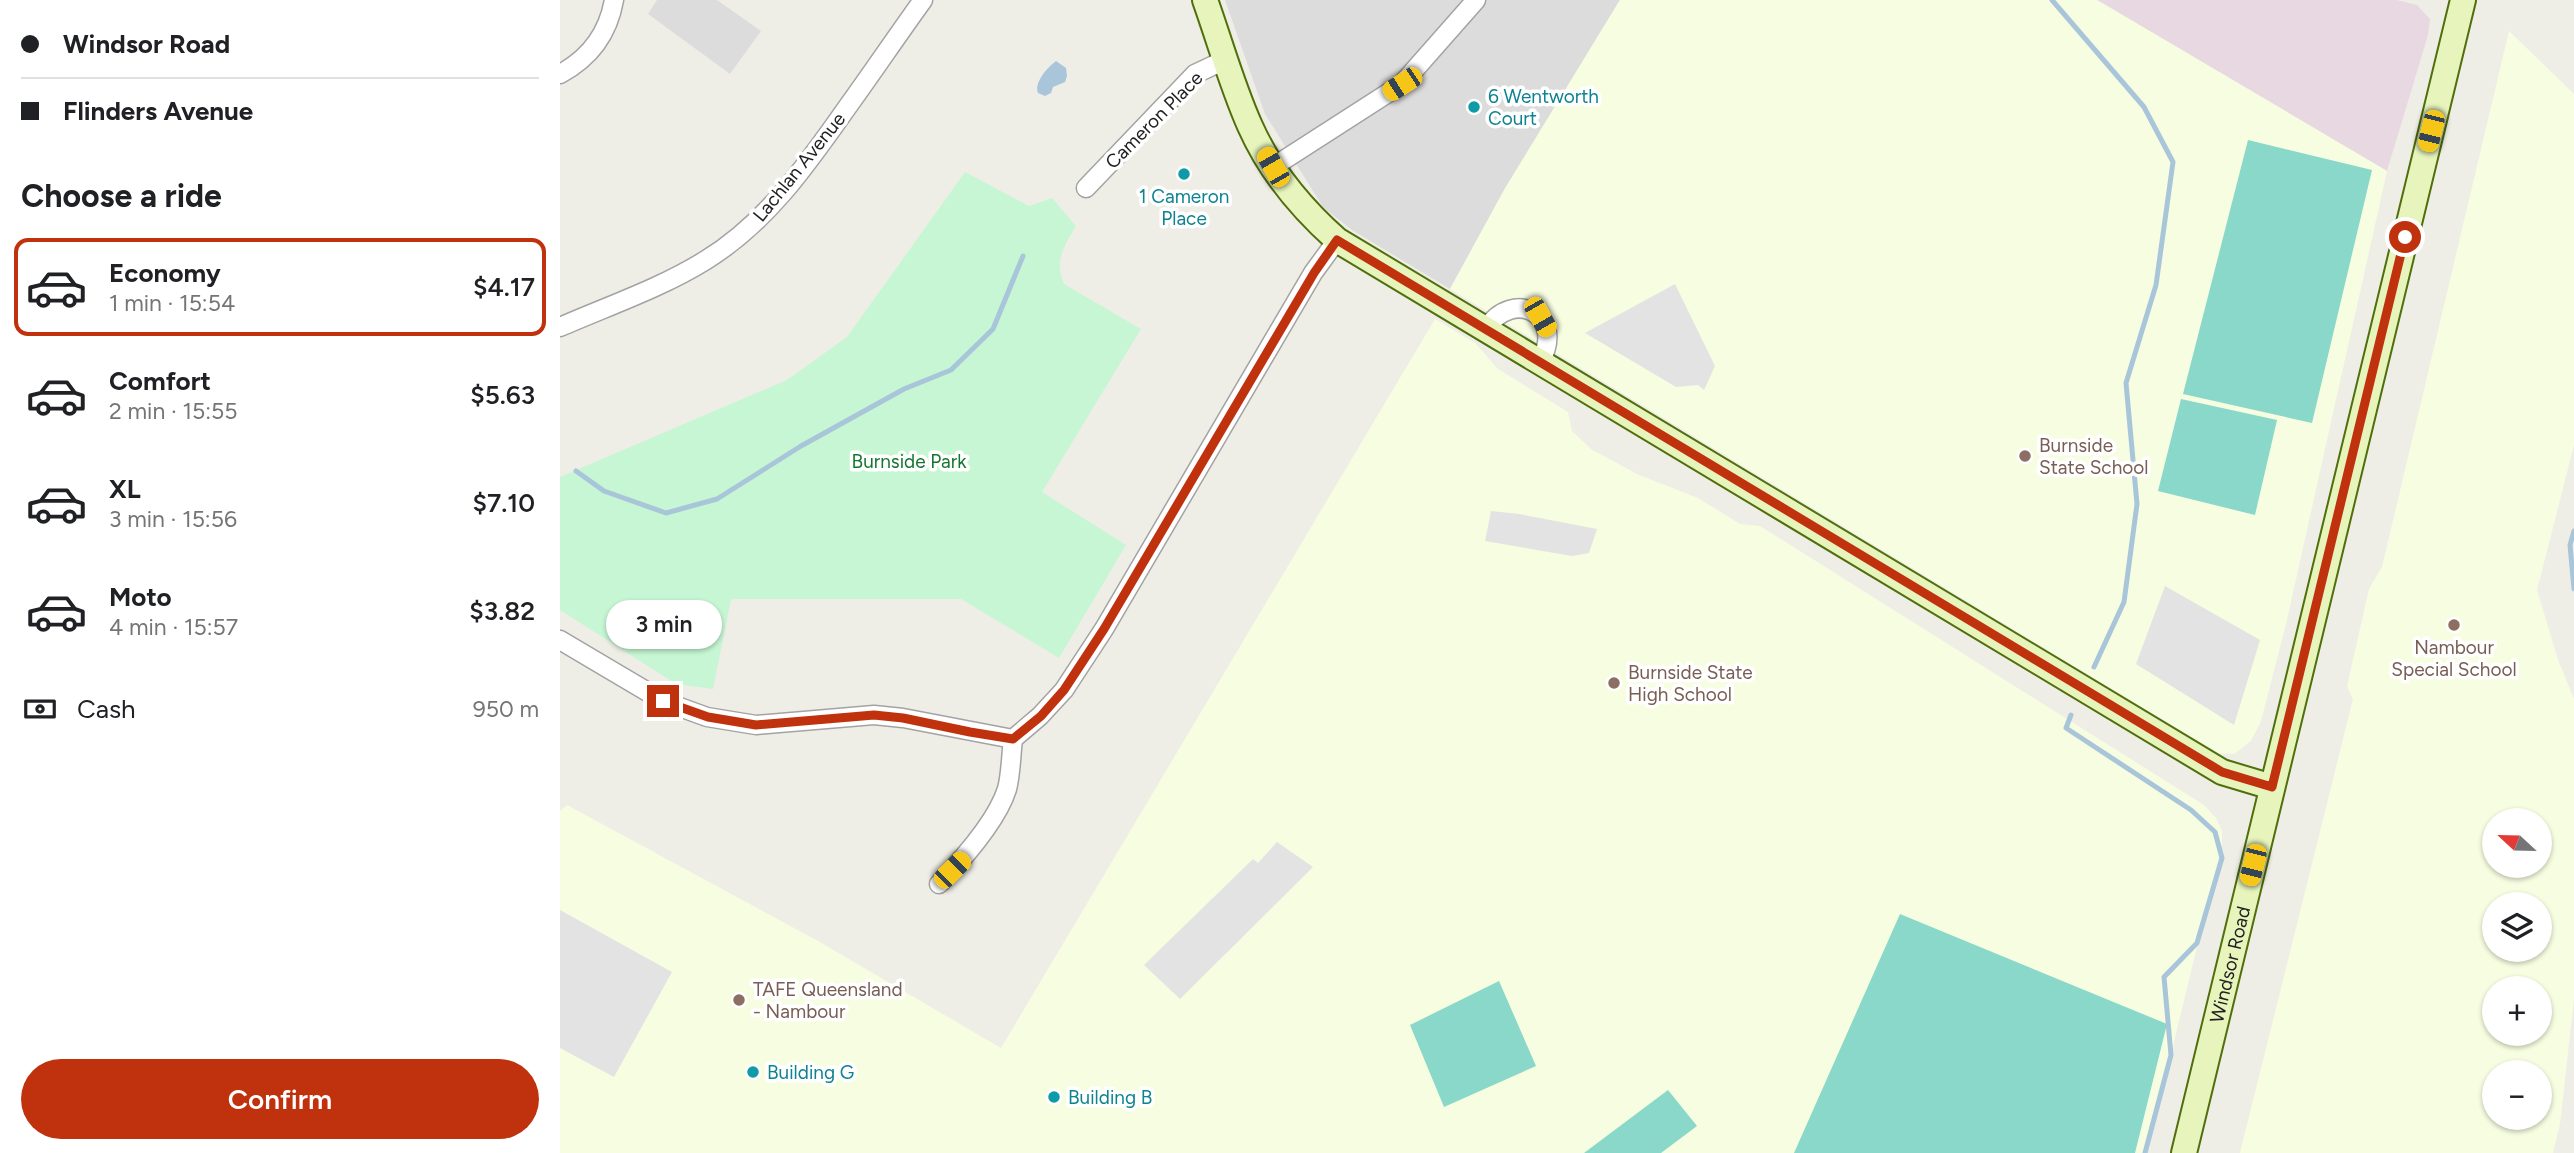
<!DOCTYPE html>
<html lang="en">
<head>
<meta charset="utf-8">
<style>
	:root { --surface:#fff; --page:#f6f6f6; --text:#202124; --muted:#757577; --line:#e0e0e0; --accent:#c0320e }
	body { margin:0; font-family:Figtree,sans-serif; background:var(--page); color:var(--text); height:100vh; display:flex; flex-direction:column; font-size:26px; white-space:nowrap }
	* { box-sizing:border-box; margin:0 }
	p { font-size:23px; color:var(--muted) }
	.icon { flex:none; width:38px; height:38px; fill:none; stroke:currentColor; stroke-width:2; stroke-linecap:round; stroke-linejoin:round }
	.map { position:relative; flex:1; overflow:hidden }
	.drawer { display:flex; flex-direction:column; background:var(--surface); width:560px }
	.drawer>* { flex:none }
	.banner { display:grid; align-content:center; height:154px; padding:0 21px; background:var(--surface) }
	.needle { width:46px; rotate:292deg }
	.buttons { position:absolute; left:1922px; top:808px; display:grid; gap:14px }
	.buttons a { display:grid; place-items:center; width:70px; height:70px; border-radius:50%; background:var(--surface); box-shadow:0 2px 5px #0004; font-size:35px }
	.end { position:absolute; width:32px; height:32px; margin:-16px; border:9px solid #c0320e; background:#fff; box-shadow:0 0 0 4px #fff }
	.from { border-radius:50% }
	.bubble { position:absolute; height:49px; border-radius:24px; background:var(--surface); box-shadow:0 2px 5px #0004; font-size:23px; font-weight:600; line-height:49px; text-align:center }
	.car { position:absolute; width:21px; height:42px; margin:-21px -10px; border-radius:9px; box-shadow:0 0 5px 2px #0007; background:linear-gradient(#f5c518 24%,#345 0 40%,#f5c518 0 76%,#345 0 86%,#f5c518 0) }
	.banner b { display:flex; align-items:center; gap:24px; height:66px; font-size:26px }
	.banner b+b { border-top:2px solid var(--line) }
	.banner i { width:18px; height:18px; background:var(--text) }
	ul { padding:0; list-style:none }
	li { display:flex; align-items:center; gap:21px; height:98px; margin:0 14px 10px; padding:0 7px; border:4px solid transparent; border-radius:14px }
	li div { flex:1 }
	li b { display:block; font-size:26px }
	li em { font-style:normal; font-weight:600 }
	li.on { border-color:var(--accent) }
	li>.icon { width:63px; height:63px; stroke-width:1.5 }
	h2 { padding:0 21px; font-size:32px; line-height:84px }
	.pay { display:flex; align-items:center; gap:18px; height:77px; padding:0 21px; font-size:26px }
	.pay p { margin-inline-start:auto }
	.primary-button { display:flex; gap:14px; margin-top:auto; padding:14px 21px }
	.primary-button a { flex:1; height:80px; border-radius:42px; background:var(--accent); color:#fff; font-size:28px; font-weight:600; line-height:80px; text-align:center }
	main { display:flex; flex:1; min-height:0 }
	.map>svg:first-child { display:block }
</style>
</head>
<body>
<main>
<section class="drawer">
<div class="banner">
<b><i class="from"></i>Windsor Road</b>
<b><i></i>Flinders Avenue</b>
</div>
<h2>Choose a ride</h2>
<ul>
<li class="on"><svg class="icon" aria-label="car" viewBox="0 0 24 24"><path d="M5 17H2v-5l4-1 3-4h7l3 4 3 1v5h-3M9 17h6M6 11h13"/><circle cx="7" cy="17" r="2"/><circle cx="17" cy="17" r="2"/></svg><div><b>Economy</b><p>1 min · 15:54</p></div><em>$4.17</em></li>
<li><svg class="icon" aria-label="car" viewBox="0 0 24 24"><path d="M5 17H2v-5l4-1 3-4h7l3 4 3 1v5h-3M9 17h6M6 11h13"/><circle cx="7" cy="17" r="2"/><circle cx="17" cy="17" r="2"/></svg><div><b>Comfort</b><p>2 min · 15:55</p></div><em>$5.63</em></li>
<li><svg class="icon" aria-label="car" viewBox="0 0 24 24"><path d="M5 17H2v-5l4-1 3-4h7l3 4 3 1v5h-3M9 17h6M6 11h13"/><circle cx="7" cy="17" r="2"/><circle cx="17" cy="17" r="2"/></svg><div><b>XL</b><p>3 min · 15:56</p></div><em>$7.10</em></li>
<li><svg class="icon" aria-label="car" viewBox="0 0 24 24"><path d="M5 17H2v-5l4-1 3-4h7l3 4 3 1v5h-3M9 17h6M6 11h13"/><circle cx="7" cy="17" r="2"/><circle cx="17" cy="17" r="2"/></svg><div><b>Moto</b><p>4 min · 15:57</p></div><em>$3.82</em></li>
</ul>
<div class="pay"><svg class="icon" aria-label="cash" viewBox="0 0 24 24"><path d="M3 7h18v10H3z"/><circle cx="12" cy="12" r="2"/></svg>Cash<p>950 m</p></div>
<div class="primary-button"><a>Confirm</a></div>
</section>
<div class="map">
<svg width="2014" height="1153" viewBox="0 0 2014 1153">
	<rect width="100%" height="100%" fill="#efeee6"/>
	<path fill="#dddcdc" d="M97,0H157L201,31L170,74L88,14Z
		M665,0H1060L947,185L890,289L792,230L763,207L705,114Z"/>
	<path fill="#e7d8e1" d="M1537,0H1837L1857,5L1870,19L1868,35L1827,171Z"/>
	<path fill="#f7fde1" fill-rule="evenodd" d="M1060,0H1537L1827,171L1726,624L1701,721L1691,741L1674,754L1658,753L890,289L944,190Z
		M1949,31L2014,94V445L1977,590L1998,660L2014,699V999L2000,1124L1993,1153H1680L1793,699L1787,686L1809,589L1822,567ZM1934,821H1979V866H1934ZM1934,905H1979V950H1934ZM1934,989H1979V1034H1934ZM1934,1073H1979V1118H1934Z
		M875,319L915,343L938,369L1008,412L1012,431L1031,449L1077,474L1138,498L1180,524L1200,526L1644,805L1656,818L1662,831V844L1587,1153H0V811L7,805L258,941L441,1048Z"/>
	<path fill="#c6f6d3" d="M405,172L469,206L492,198L516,226C504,246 494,261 504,284L581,329L482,492L566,545L499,658L401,599H171L153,689L116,684L0,610V477L227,380L287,337Z"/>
	<path fill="#89d8ca" d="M1688,140L1812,170L1752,423L1623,394Z
		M1621,399L1717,420L1695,515L1598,491Z
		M1340,914L1607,1024L1575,1153H1234Z
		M939,981L976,1066L884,1107L850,1025Z
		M1108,1090L1137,1126L1101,1153H1024Z"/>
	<path fill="#e3e3e3" d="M1115,284L1155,366L1144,390L1138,385L1116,387L1025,333Z
		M931,511L959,514L1037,529L1029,553L1012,556L925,541Z
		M1605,586L1700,640L1674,725L1576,664Z
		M717,842L753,867L620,999L584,965L693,859L698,863Z
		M0,910L112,972L54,1077L0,1048Z"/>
	<path fill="#a9c5d9" d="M496,61L506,68L507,76L505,82L493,87L491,93L485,96L478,93C474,82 487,68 496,61Z"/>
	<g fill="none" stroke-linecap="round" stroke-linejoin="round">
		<path stroke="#a9c5d9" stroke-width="5" d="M1492,0L1584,107L1613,162L1596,285L1566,383L1577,504L1564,602L1534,667
			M16,471L44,491L106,513L157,499L241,446L344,389L391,370L433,329L463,256
			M2014,531L2010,545L2014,589
			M1511,715L1506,728L1631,810L1655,832L1662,858L1637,943L1604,977L1611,1055L1585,1153"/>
		<defs>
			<path id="street" d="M0,74C30,58 48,34 54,0
				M713,167L842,84L916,0
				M526,188L635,74L667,59
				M0,327C48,306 101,288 146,260C206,223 246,166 286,109C312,73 337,36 363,0
				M926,329C953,287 1007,315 980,362
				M0,640L103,701L147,717L196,725L314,715L343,718L453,739L480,716L504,690L544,629L753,273L777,240
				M379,884C402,860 437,821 447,789C451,774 451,755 453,739"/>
			<g id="secondary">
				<path d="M645,0C660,42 672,86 690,126C710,171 741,208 777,240L1662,772L1712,787"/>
				<path id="s1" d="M1624,1153L1903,0"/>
			</g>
		</defs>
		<use href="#street" stroke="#a3a3a3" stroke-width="21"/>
		<use href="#secondary" stroke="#506f0c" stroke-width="28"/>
		<use href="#street" stroke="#fff" stroke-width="18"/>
		<use href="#secondary" stroke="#e7f5bd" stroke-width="24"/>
	</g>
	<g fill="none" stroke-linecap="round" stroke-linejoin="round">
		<path stroke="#c0320e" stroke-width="9" d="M103,701L148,717L196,725L314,715L343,718L410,732L453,739L481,716L504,690L544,629L754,273L777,240L1662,772L1712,787L1845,237"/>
	</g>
	<g fill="#0f9aa8" stroke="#fff" stroke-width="2.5">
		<circle cx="914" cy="107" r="7"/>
		<circle cx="624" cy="174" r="7"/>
		<circle cx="193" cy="1072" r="7"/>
		<circle cx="494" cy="1097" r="7"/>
	</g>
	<g fill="#8d6e63" stroke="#fff" stroke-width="2.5">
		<circle cx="1465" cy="456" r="7"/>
		<circle cx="1894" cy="625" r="7"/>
		<circle cx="1054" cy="683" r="7"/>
		<circle cx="179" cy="1000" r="7"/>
	</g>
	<g text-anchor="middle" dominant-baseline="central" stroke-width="7" stroke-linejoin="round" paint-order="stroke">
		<g font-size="19" fill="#0d838f" stroke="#fff" text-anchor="start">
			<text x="928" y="96">6 Wentworth<tspan x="928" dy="22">Court</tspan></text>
			<text x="624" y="196" text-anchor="middle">1 Cameron<tspan x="624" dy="22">Place</tspan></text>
			<text x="207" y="1072">Building G</text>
			<text x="508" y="1097">Building B</text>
		</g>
		<g font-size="19" fill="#1f1f1f" stroke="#fff">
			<text transform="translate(594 120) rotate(-45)">Cameron Place</text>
			<text transform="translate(239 167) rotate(-51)">Lachlan Avenue</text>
			<text stroke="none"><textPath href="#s1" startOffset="194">Windsor Road</textPath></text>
		</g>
		<g font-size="19" fill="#785e54" stroke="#fff" text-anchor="start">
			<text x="1479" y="445">Burnside<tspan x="1479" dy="22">State School</tspan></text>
			<text x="1894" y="647" text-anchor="middle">Nambour<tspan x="1894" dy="22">Special School</tspan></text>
			<text x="1068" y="672">Burnside State<tspan x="1068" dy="22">High School</tspan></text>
			<text x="193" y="989">TAFE Queensland<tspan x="193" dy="22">- Nambour</tspan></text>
		</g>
		<g font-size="19" fill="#137630" stroke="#fff">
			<text x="349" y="461">Burnside Park</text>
		</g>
	</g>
</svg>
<div class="buttons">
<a><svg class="needle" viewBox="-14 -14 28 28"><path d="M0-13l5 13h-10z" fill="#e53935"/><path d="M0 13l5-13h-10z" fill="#757577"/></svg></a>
<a><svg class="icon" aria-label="layers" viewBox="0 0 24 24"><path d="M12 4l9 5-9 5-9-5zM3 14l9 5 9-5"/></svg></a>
<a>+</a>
<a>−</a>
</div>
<i class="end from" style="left:1845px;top:237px"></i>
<i class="end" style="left:103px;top:701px"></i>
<div class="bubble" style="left:46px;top:600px;width:116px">3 min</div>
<i class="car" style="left:842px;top:84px;rotate:237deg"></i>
<i class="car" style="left:1871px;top:131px;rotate:194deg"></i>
<i class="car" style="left:713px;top:167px;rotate:330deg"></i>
<i class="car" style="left:980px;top:317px;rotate:150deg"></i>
<i class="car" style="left:1693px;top:865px;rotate:194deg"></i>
<i class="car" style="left:392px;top:870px;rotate:45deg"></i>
</div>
</main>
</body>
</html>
